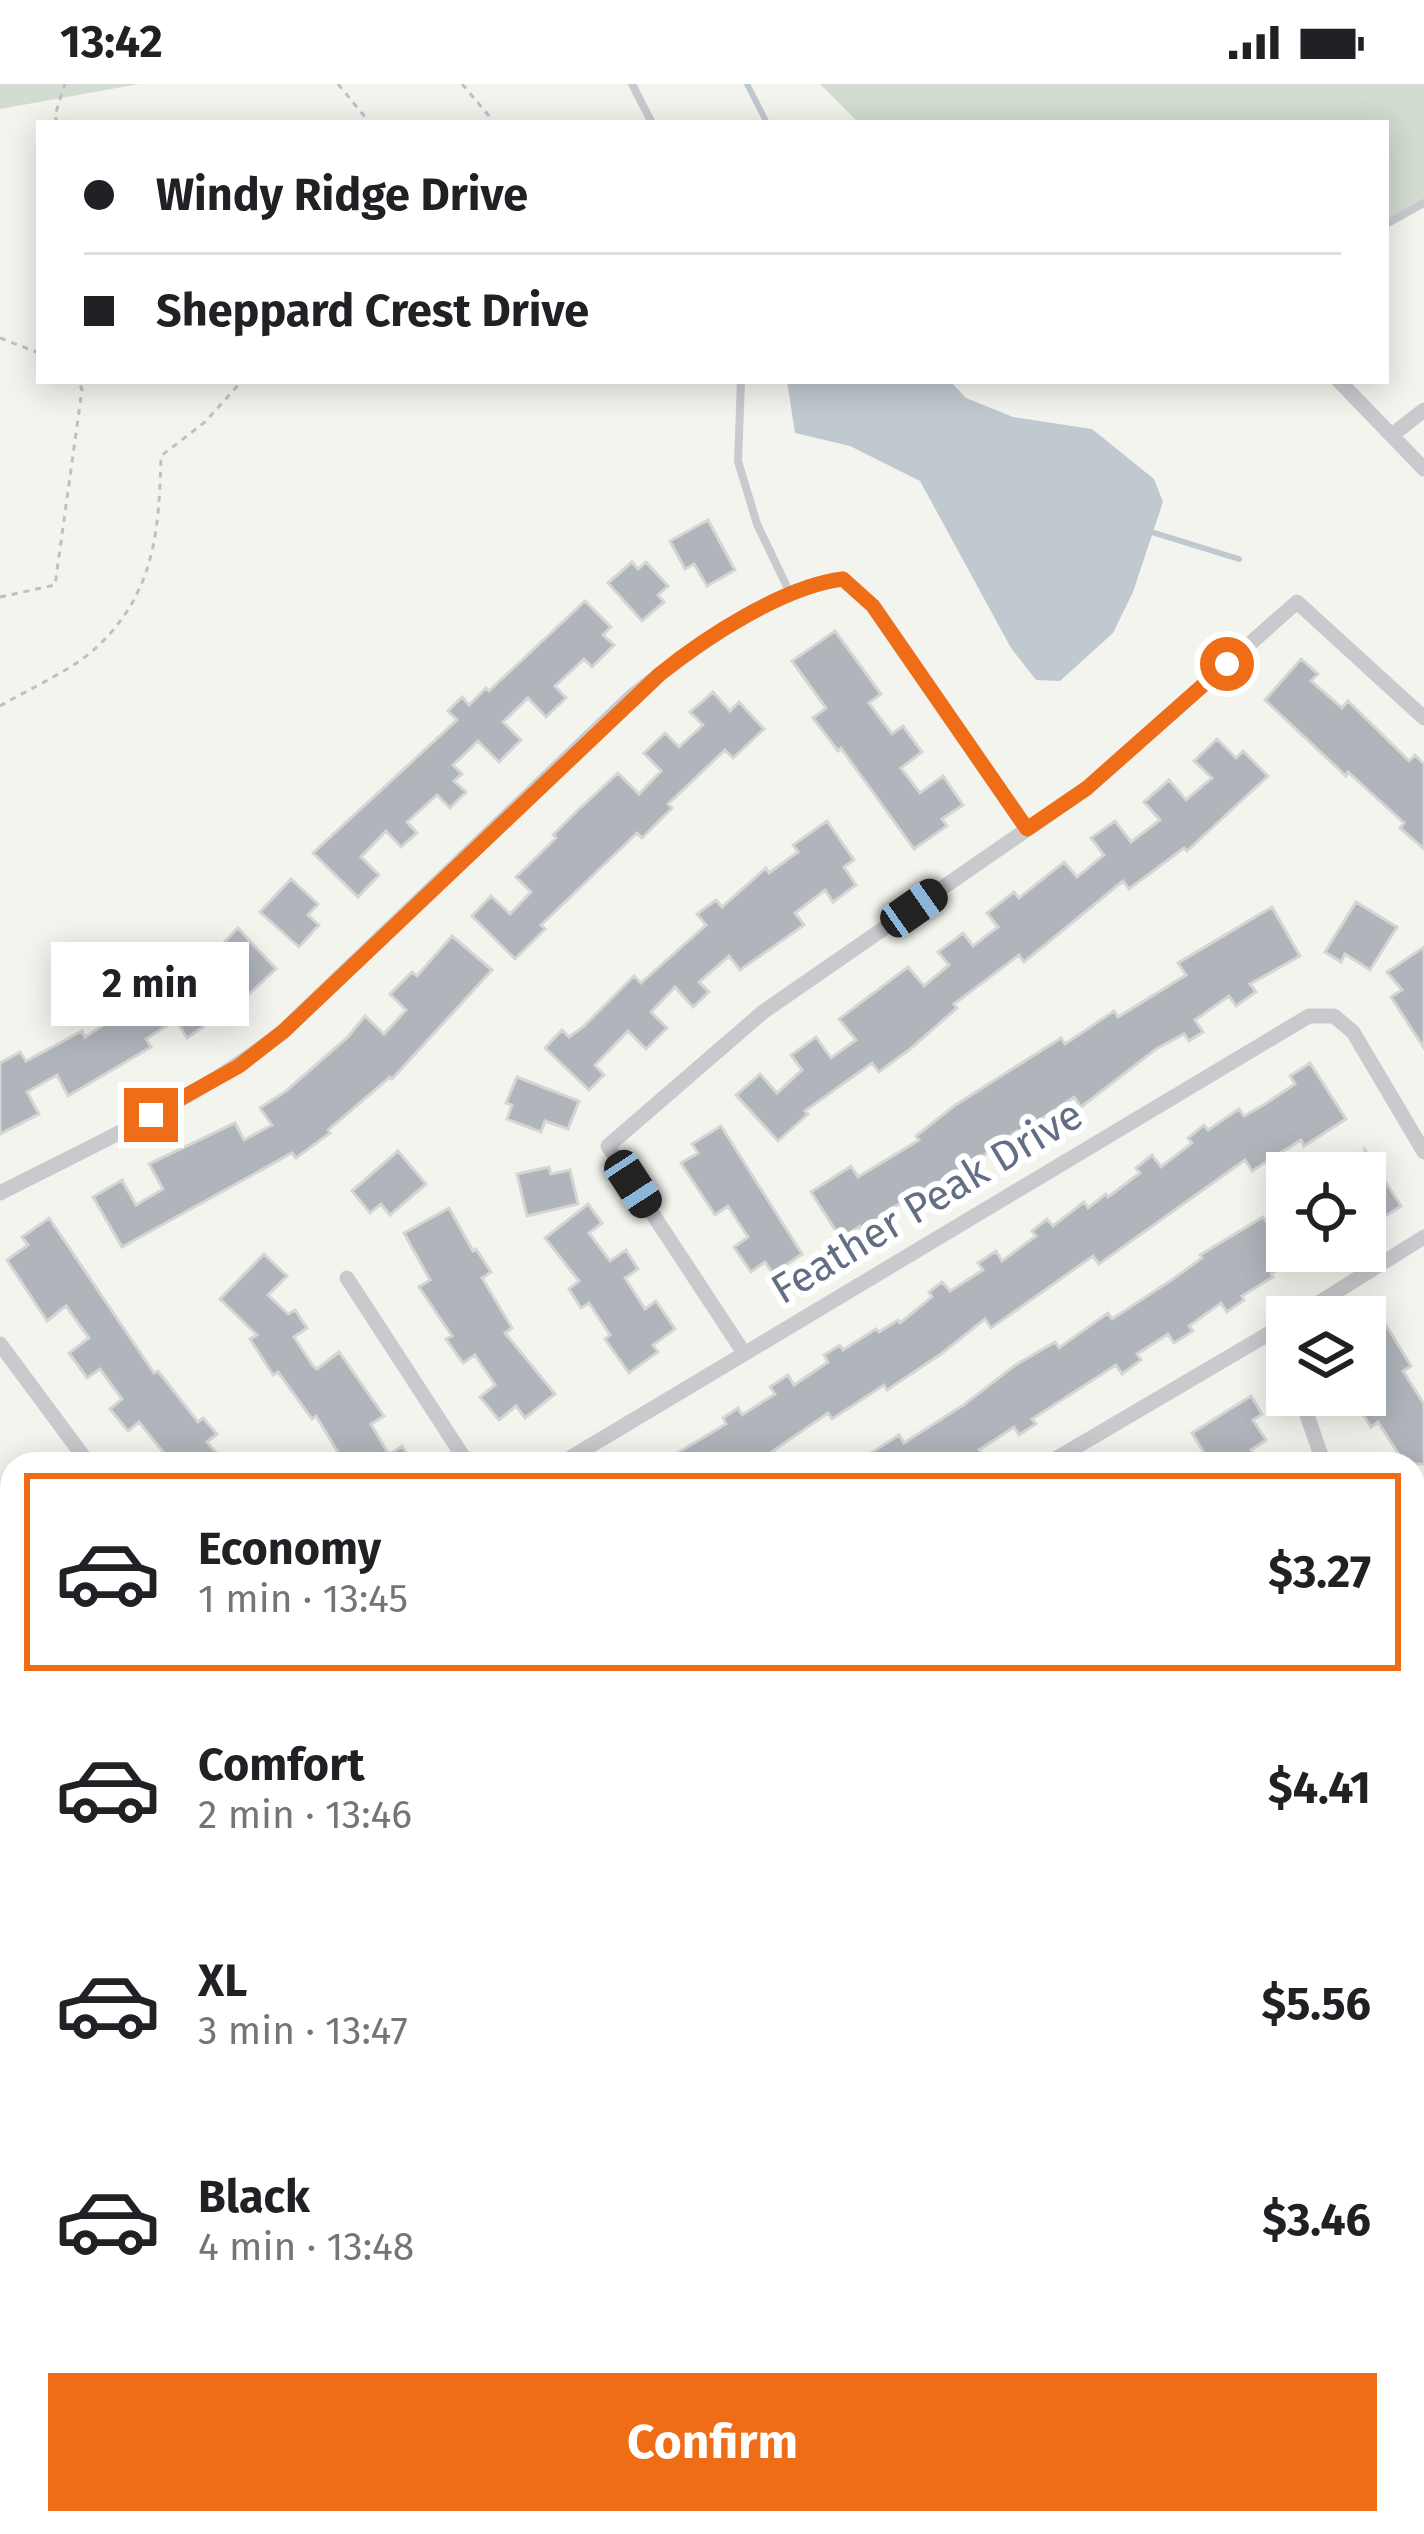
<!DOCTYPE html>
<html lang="en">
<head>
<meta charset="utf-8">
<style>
	:root { --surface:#fff; --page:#f6f6f6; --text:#202124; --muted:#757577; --line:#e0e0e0; --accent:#ee6d16 }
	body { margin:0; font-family:"Fira Sans",sans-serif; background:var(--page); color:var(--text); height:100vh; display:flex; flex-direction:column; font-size:45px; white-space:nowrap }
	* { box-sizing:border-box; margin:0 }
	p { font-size:39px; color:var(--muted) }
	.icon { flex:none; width:66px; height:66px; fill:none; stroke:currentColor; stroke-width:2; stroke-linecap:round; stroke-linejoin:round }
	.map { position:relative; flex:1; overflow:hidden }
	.details { position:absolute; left:0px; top:1368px; width:1425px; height:1083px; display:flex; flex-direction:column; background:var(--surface); border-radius:36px 36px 0 0; box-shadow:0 6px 30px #0003 }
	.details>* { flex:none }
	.top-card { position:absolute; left:36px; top:36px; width:1353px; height:264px; border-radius:0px; box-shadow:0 6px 30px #0003; display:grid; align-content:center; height:264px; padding:0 48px; background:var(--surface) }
	.tools { position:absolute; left:1266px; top:1068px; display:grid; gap:24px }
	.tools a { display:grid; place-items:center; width:120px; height:120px; border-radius:0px; background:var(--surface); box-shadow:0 6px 30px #0003; font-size:60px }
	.end { position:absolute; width:54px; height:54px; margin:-27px; border:15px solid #ee6d16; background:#fff; box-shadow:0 0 0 6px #fff }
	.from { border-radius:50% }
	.bubble { position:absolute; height:84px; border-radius:0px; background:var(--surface); box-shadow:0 6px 30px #0003; font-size:39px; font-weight:700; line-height:84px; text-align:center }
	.car { position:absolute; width:36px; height:72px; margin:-36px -18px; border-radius:15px; box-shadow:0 0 9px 3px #0007; background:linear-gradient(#222 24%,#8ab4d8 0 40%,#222 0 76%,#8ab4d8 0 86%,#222 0) }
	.top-card b { display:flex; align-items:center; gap:42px; height:114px; font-size:45px }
	.top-card b+b { border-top:3px solid var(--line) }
	.top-card i { width:30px; height:30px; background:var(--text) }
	ul { padding:21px 0 0; list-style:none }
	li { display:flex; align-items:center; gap:36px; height:198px; margin:0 24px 18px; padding:0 24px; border:6px solid transparent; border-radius:0px }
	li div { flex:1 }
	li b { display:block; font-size:45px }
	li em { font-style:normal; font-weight:700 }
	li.active { border-color:var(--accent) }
	li>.icon { width:108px; height:108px; stroke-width:1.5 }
	.primary-button { display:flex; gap:24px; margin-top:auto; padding:24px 48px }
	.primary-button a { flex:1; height:138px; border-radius:0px; background:var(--accent); color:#fff; font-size:48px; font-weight:700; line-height:138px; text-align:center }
	.status { display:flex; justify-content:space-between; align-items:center; height:84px; padding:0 60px; background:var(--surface); direction:ltr }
	.status svg { height:33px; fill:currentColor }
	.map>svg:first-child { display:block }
</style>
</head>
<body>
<div class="status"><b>13:42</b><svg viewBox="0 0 49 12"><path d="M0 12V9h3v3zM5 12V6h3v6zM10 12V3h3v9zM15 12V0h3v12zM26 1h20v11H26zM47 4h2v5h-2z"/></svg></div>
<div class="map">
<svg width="1424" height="2450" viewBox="0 0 1424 2450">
	<rect width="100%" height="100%" fill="#f4f4ef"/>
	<path fill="#d3dcd0" d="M0,0H139L0,25Z
		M820,0H1424V121L1386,142V39H859Z"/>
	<path fill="#c1c9d0" d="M787,297H950L966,314L1013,333L1092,345L1154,395L1163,418L1133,508L1113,549L1060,597L1036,596L1011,564L920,397L850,362L795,349Z"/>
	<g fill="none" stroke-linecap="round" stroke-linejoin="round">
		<path stroke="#c1c9d0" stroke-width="6" d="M747,0L767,39
			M1145,446L1239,475"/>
	</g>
	<path fill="#b0b5bc" stroke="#d5d5d3" stroke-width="3" d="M708,436L735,486L707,502L694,480L685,485L670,457Z
		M632,478L638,485L646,478L668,502L658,511L664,518L642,537L608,499Z
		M585,517L611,543L603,551L614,561L592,583L584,575L555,602L566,614L546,633L528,614L503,638L521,656L499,678L478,657L453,681L462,690L454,697L466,708L450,724L437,711L407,738L417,749L401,763L386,747L361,773L379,791L358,813L313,769L457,636L448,627L462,613L469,621L486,604L489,607Z
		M835,547L881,610L869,619L892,650L903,642L922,668L901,684L920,709L943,692L963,721L942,735L947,742L914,765L841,664L838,667L813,634L826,624L792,577Z
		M1301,575L1318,590L1311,597L1342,624L1348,617L1409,677L1415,671L1424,680V765L1400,744L1404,739L1348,688L1346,692L1265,616Z
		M713,608L730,627L739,618L764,645L733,674L725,666L668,720L672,724L642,754L637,749L541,841L545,845L515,875L472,832L491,812L510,830L531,808L516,793L556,754L553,751L577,727L618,689L639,710L661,687L644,669L665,649L679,663L703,641L690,628Z
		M1217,655L1236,674L1243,667L1268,692L1187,767L1184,764L1129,805L1123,797L1024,878L1019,871L954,920L957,924L910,965L879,988L872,979L805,1027L808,1030L778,1057L736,1011L760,990L777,1009L802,986L791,971L816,953L831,974L856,956L839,935L908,883L924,902L949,881L938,868L963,849L973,862L998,843L987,829L1014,808L1019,814L1064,778L1077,793L1104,771L1091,754L1115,737L1131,758L1160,736L1144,718L1169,696L1186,716L1212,694L1194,677Z
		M827,737L854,776L844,783L856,801L833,818L825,806L795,829L804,841L740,886L729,872L699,898L709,908L693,923L675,903L651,928L667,944L646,965L628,947L595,981L604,991L589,1006L545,964L562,946L569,953L584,942L634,892L641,899L706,841L697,830L716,816L722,823L766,784L769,789L798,768L793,761Z
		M291,795L318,820L308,831L319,841L299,863L260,828Z
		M1356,818L1397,843L1370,886L1345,870L1341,878L1325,868Z
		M1272,823L1300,872L1250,900L1256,908L1236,922L1229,912L1195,936L1203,948L1189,957L1184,950L1156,965L1081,1023L1074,1013L1040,1036L1044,1043L1025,1057L1017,1047L920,1118L915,1110L882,1131L887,1138L866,1151L860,1142L841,1155L811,1108L851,1082L858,1093L919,1056L916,1052L954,1022L1061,954L1065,960L1114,927L1118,933L1186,891L1178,879Z
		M238,844L276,885L248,911L211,872Z
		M452,852L492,886L392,995L390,993L328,1046L330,1049L296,1074L292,1069L122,1163L93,1113L122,1096L136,1121L163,1105L149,1080L235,1039L244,1056L272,1041L260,1024L286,1007L348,953L365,932L384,950L406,926L390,910L412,888L417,892Z
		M1424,863V964L1391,913L1402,906L1387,888Z
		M193,883L215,920L197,931L203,943L187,954L176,936L146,955L151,963L68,1012L57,991L27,1008L39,1030L0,1050V979L20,968L26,977L82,947L85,953Z
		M1310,979L1346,1035L1304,1062L1301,1056L1252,1087L1245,1076L1099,1180L1093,1172L991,1244L985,1235L941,1270L887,1306L884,1301L832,1335L828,1329L754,1380H659L726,1340L723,1334L738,1324L742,1331L775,1310L770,1303L788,1291L794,1301L828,1278L824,1271L840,1261L843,1266L876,1245L879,1248L898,1236L900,1239L932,1213L929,1208L942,1198L950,1207L983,1186L978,1179L996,1167L1002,1177L1036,1152L1032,1147L1047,1135L1053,1142L1084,1118L1088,1124L1106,1110L1108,1113L1140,1089L1136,1084L1152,1071L1161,1083L1192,1059L1188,1054L1204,1041L1208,1046L1239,1025L1244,1032L1265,1020L1295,1000L1290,992Z
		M517,993L579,1017L568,1045L545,1037L541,1048L507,1035L512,1021L506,1019Z
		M721,1042L802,1170L773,1190L765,1178L751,1188L734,1163L748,1153L728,1122L715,1131L681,1079L698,1069L692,1060Z
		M1365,1066L1401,1122L1384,1133L1378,1124L1365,1132Z
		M398,1067L426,1100L390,1131L381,1120L370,1129L352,1107Z
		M549,1083L551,1090L570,1086L578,1120L527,1132L517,1090Z
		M588,1120L602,1139L589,1149L610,1177L626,1166L638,1185L625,1194L645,1225L656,1217L675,1245L653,1261L658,1268L629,1289L605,1255L610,1251L589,1219L581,1224L569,1205L579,1197L545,1154Z
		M449,1124L473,1167L476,1165L491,1188L482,1194L512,1244L505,1249L555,1310L525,1334L516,1322L499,1336L480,1313L495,1301L475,1271L463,1279L446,1255L452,1252L419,1203L430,1196L404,1149Z
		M1287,1124V1167H1308L1271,1190L1273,1193L1242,1212L1244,1216L1227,1228L1221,1219L1189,1242L1193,1247L1174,1259L1168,1250L1137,1270L1141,1276L1122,1290L1116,1281L1032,1335L1036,1340L1019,1351L1014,1343L979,1366L984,1372L972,1380H854L899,1351L904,1359L965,1320L1014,1282L1055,1258L1059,1264L1108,1229L1112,1235L1173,1195L1202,1174L1200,1171L1263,1133L1266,1137Z
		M49,1134L154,1289L158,1287L198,1338L203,1334L217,1350L207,1358L226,1380H149L163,1368L139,1338L128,1347L110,1325L122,1315L100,1285L87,1294L69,1269L89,1254L66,1222L47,1237L7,1176L28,1161L22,1153Z
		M264,1170L287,1192L268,1211L288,1230L295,1226L307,1244L294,1253L313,1282L317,1285L339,1268L384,1332L371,1340L389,1371L402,1362L414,1380H345L316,1332L312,1335L278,1288L273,1291L250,1255L257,1251L220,1215Z
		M1386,1241L1411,1282L1403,1287L1424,1320V1380H1405L1378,1338L1371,1343L1361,1327L1369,1322L1365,1316V1254Z
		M1251,1312L1262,1330L1253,1336L1266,1356L1251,1366L1260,1380H1211L1192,1349Z"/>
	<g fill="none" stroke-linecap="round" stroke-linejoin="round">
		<path stroke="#bfc0c2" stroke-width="3" stroke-dasharray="6 6" stroke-linecap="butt" d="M338,0L370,39
			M462,0L495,39
			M57,39L55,31L65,0
			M0,254L39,269
			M0,513L55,501L82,306L79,297
			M0,622C29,605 74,585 97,563C155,508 159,447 161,372L205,338L242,297"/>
		<path stroke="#c8cace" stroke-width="8" d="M632,0L652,39
			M1386,140L1424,119
			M741,297L738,377L757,440L790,509
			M0,1727L12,1738"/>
		<path stroke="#c8cace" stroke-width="15" d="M1339,297L1424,385
			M1392,351L1424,326
			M0,1109C97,1059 198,1015 283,947L632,612C686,569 773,503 843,495L873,522L1027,745
			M347,1194L468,1380
			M1296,1233L1424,1153
			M1269,1250L1287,1286
			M0,1260L89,1380
			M744,1269L608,1062L763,928L1087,704L1297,518L1424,634
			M1300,1311L1324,1380
			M560,1380L1309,932H1334L1353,948L1424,1068
			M1047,1380L1287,1239
			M1413,1784L1424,1783
			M0,2151L12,2135
			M1413,2382L1424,2363
			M189,2439L203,2450
			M384,2450L391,2439
			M715,2450L722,2439
			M1055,2450L1063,2439
			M1375,2450L1381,2439"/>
		<path stroke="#d2d6dc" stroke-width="21" d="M1413,1587L1424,1585
			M134,2450L142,2439"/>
	</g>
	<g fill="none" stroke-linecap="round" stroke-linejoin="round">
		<path stroke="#ee6d16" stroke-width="15" d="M151,1031L239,982L284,947L660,590C707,552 785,502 843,495L873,522L1027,745L1087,704L1227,580"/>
	</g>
	<g text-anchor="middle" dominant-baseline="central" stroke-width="12" stroke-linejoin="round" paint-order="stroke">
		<g font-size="42" fill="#616e83" stroke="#fff">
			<text transform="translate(927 1118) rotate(-31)">Feather Peak Drive</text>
		</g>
	</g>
</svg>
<div class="tools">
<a><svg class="icon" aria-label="locate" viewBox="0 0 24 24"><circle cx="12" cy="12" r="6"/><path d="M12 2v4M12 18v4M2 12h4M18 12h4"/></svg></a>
<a><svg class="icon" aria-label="layers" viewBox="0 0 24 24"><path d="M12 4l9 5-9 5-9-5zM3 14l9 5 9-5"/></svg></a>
</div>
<i class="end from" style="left:1227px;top:580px"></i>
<i class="end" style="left:151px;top:1031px"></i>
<div class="bubble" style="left:51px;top:858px;width:198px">2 min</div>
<i class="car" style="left:914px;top:824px;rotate:55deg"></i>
<i class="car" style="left:633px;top:1100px;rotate:147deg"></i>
<div class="top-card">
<b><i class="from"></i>Windy Ridge Drive</b>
<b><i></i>Sheppard Crest Drive</b>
</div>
<section class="details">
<ul>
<li class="active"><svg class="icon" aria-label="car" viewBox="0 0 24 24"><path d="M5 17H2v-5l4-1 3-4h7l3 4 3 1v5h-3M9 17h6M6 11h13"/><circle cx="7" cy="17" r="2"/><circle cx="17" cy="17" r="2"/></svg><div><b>Economy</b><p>1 min · 13:45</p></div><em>$3.27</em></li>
<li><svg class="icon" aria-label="car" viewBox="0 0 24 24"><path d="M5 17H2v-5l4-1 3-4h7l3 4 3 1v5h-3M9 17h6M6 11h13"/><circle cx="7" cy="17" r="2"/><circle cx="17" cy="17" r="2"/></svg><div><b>Comfort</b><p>2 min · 13:46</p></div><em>$4.41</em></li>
<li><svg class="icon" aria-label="car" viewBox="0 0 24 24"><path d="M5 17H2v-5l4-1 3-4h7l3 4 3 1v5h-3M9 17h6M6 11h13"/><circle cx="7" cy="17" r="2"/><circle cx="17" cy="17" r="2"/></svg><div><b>XL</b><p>3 min · 13:47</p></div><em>$5.56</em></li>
<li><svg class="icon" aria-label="car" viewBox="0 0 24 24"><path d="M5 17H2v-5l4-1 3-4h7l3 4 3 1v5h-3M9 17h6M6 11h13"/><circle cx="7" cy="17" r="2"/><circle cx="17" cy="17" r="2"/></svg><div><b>Black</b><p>4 min · 13:48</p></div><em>$3.46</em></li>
</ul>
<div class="primary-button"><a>Confirm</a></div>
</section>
</div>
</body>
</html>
